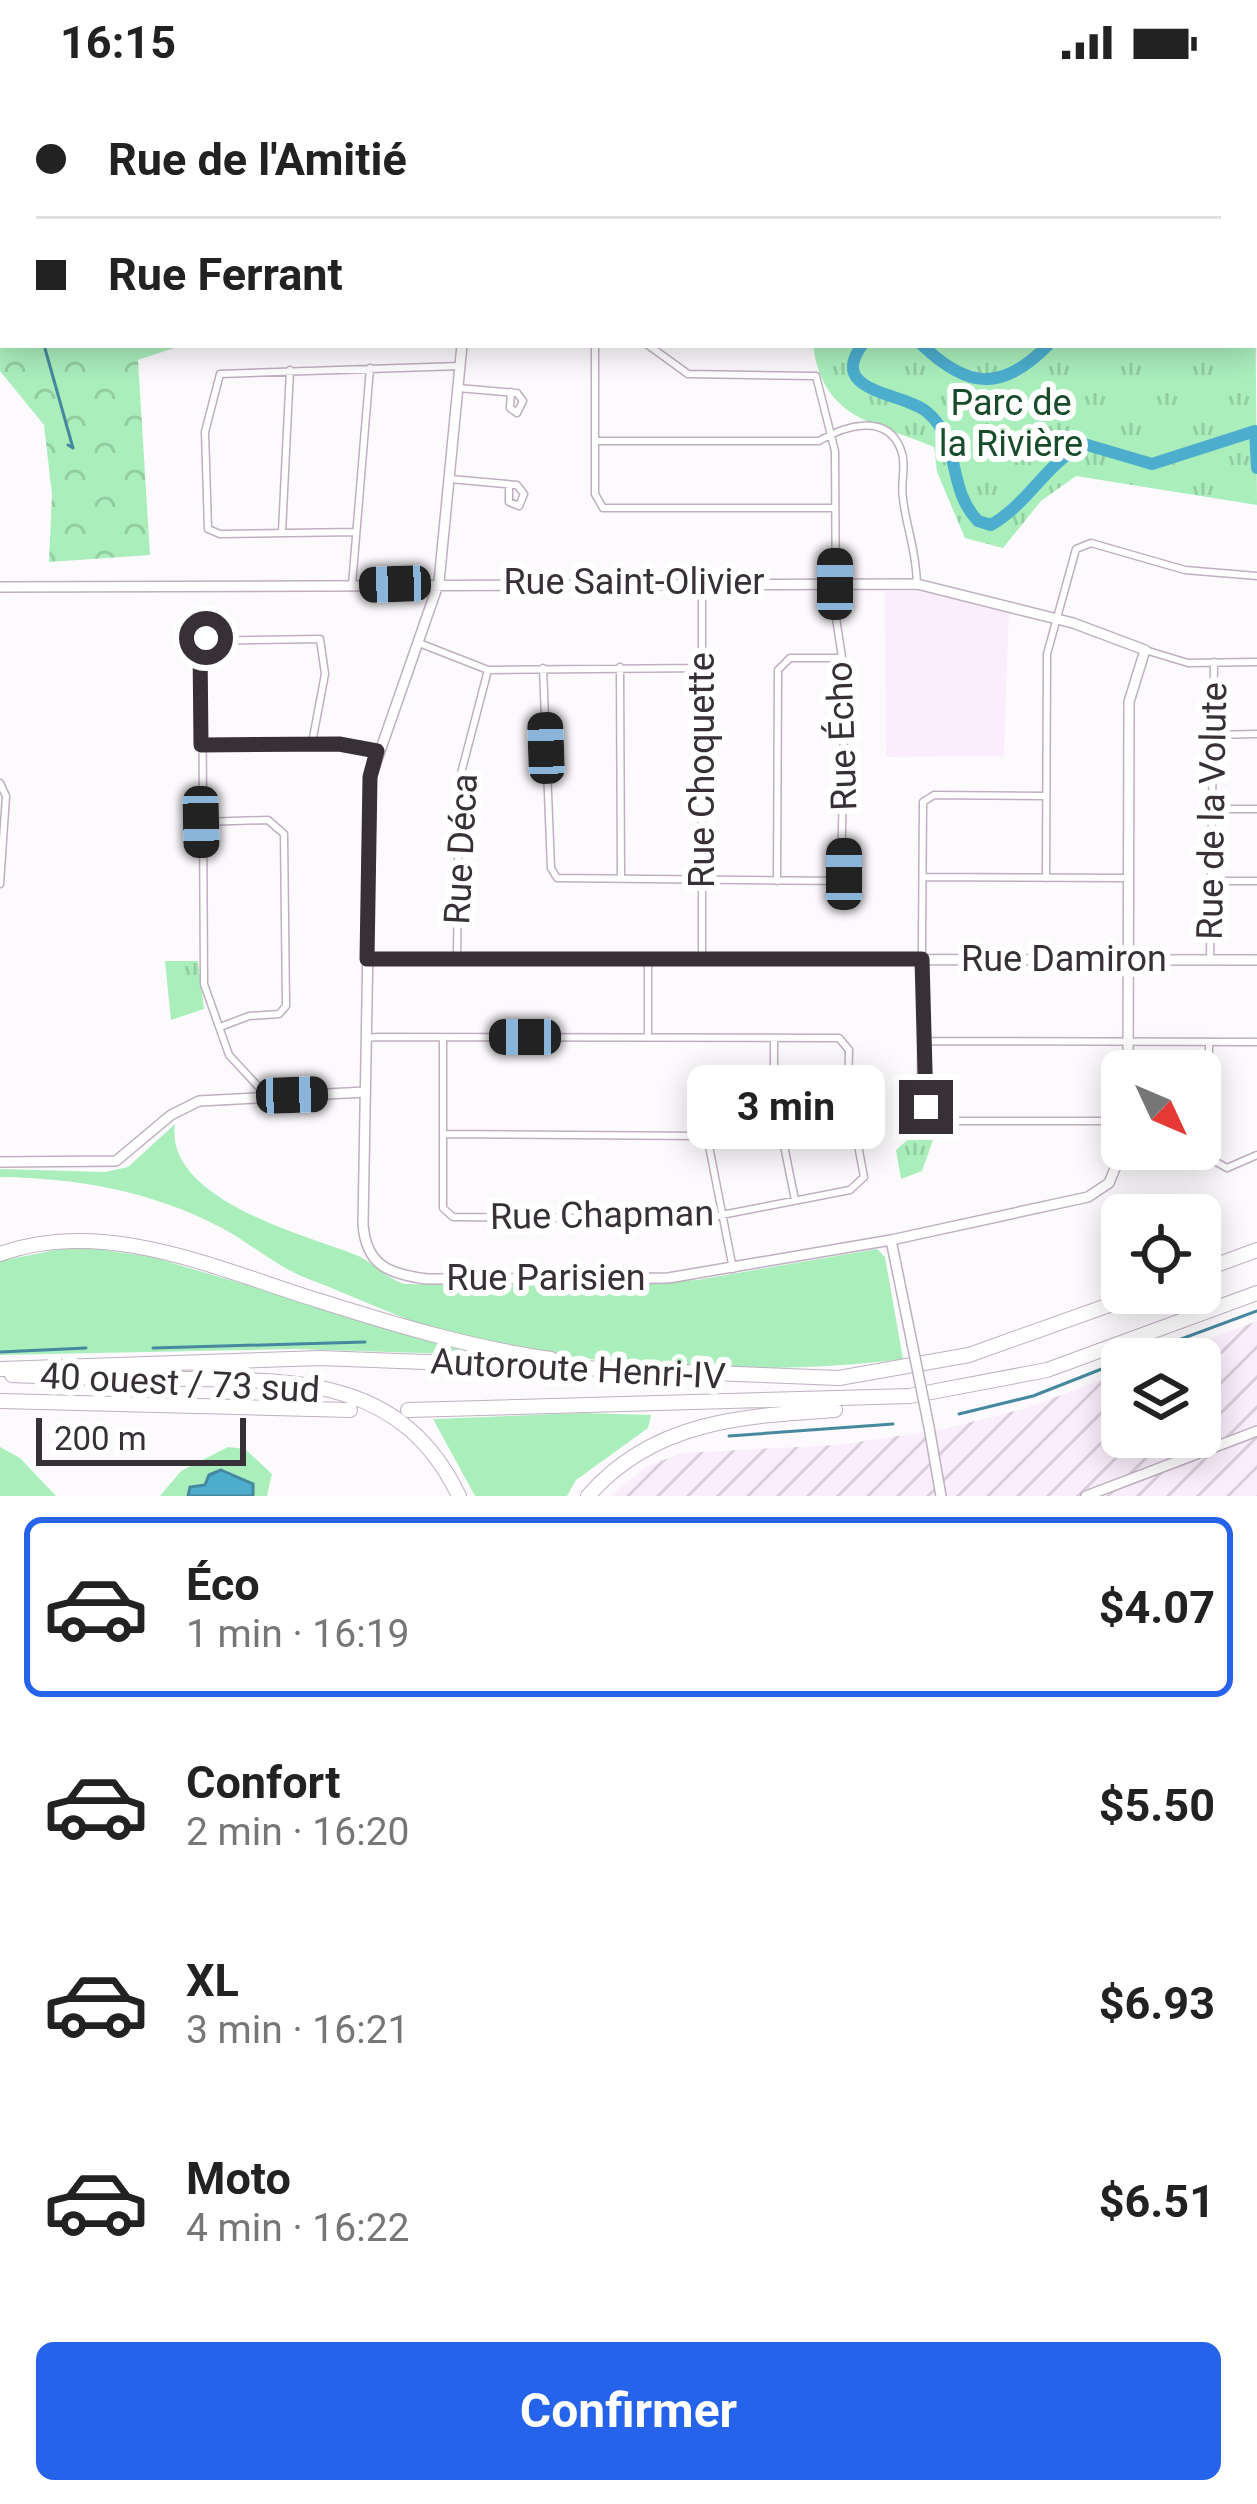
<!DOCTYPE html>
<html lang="fr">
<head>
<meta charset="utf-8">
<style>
	:root { --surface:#fff; --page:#f6f6f6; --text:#222; --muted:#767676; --line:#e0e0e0; --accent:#2563eb }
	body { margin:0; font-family:Roboto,sans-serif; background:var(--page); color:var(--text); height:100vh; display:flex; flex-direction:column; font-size:45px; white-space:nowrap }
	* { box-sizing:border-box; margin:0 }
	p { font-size:39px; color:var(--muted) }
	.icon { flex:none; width:66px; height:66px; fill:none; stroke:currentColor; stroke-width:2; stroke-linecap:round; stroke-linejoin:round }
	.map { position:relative; height:1412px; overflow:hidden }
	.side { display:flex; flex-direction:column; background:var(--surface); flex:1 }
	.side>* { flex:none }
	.banner { position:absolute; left:0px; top:0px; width:1257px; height:264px; box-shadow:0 6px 30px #0003; display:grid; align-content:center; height:264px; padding:0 36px; background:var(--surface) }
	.needle { width:78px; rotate:134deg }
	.tools { position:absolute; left:1101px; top:966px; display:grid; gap:24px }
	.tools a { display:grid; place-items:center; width:120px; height:120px; border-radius:18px; background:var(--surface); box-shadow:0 6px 30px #0003; font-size:60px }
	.scale { position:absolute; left:36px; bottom:30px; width:210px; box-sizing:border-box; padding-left:12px; border:6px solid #373137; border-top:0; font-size:33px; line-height:42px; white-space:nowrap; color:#373137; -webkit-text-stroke:9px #fff; paint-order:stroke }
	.end { position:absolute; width:54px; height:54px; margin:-27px; border:15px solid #373137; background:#fff; box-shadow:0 0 0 6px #fff }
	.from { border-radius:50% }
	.bubble { position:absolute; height:84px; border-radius:18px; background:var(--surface); box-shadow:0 6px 30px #0003; font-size:39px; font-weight:700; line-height:84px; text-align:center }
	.car { position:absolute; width:36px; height:72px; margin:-36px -18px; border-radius:15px; box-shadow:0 0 9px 3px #0007; background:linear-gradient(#222 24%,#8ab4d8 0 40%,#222 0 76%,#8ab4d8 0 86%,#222 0) }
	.banner b { display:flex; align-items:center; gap:42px; height:114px; font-size:45px }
	.banner b+b { border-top:3px solid var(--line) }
	.banner i { width:30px; height:30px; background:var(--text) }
	ul { padding:21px 0 0; list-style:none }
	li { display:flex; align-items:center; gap:36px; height:180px; margin:0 24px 18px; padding:0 12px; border:6px solid transparent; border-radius:18px }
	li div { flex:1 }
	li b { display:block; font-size:45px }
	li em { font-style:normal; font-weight:700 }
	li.on { border-color:var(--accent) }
	li>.icon { width:108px; height:108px; stroke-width:1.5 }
	.cta { display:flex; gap:24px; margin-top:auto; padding:24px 36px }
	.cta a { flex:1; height:138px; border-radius:18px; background:var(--accent); color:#fff; font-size:48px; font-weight:700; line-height:138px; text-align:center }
	.status { display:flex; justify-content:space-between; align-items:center; height:84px; padding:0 60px; background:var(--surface); direction:ltr }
	.status svg { height:33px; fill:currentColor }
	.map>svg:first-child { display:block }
</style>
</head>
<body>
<div class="status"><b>16:15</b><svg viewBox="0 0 49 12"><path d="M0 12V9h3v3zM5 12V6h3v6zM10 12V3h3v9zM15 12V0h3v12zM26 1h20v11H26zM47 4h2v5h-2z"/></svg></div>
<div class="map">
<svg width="1257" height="1412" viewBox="0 0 1257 1412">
	<defs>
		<pattern id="industrial-furrows" width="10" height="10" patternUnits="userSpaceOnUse" patternTransform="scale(3)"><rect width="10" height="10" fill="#fbeefc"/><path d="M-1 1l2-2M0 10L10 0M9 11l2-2" fill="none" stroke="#d8cdd9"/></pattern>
		<pattern id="forest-crowns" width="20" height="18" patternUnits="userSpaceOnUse" patternTransform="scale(3)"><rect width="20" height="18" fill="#aaeebc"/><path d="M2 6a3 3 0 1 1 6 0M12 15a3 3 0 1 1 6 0" fill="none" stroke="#93cda2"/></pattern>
		<pattern id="park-tufts" width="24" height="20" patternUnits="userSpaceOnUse" patternTransform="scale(3)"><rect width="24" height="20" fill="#aaeebc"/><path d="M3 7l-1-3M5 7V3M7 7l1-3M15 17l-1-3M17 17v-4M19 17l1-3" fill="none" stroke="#93cda2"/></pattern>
	</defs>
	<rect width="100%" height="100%" fill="#fdfafe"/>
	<path fill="#fbeefc" d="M885,507H918L1009,526L1004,672L886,673Z"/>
	<path fill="url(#industrial-furrows)" d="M1257,1237V1412H610L647,1382L682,1369L837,1361L939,1346L1027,1324L1122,1288V1353H1200V1275H1157Z"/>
	<path fill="#aaeebc" d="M175,1040C164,1116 306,1151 356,1171C372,1177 380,1191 404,1200L571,1202L697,1196L877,1165L885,1173L903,1275C777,1292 611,1284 486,1259C425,1247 364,1216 306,1194C275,1182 249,1158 220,1143C151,1107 77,1094 0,1093V1085L105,1088L128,1083Z
		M76,1162L152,1173L483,1271L296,1265L0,1271V1177Z
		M582,1329L651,1331L648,1344L576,1396L567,1412H475L433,1335Z
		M0,1363L20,1374L56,1412H0Z
		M228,1363L245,1365L272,1390L267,1412H160L181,1387Z"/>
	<path fill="url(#forest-crowns)" d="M0,0L81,3H3V261H183L138,276L150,471L49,478L52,411L44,341L0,287Z"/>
	<path fill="url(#park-tufts)" d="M654,0H1100V3H658Z
		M1254,55L1257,421L1076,392L1041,417L1003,464L965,454L937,388L934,363C876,338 823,337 813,261H1254Z
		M165,877H198L204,925L171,936Z
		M928,1038L938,1042L922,1087L901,1095L896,1066Z"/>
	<path fill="#4cadcd" stroke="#4688a0" stroke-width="3" d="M221,1386L253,1400V1412H188L190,1403L205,1401L209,1391Z"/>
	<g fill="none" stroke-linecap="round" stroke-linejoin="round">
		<path stroke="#4688a0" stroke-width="3" d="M0,139L3,150
			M44,261L73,364L68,361
			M153,1264L365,1258
			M0,1268L86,1264
			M1127,1275L1257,1227
			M959,1330L1033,1312L1122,1277
			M729,1352L893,1340"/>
		<path stroke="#4cadcd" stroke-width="12" d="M688,0L689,3
			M862,261C827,309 903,308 927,328C962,357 946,404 978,437L991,441C1028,420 1046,379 1084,360L1152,380L1255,347L1257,384
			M922,261C968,305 1002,308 1048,261"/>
		<defs>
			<path id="street" d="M131,0L132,3
				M210,0L211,3
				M289,0V3
				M366,0V3
				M595,261V410L603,424H835
				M458,304L517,309L523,317L517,329L510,324L511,308
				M595,357H819C844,342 887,328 901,366C907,381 900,399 903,415C907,447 916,464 917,500
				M450,395L517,401L524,410L519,422L509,418V401
				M282,448L290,286
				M356,448L220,450L208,445L205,348L220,290L460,282
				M352,501L370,284
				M419,559L488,586L703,584
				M1145,566L1188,579L1257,578
				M620,583L621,794
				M543,584L551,784L557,794L841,797L845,593L836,534L835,367L816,292L688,290L648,261
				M1214,651L1257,650
				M201,661L339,660L377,667
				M0,699L6,712L0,800
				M1046,712L934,711L923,718L921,996L928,1029L939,1037H1122
				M1213,725H1257
				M201,738L268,736L284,750L286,922L279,930L249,932L220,943
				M923,793L1129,794
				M1046,794L1047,570L1076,465L1091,459L1185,486L1257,492
				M777,797L778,586L790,574H841
				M1213,797H1257
				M457,874L459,697L488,586
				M702,875V501
				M1210,876L1214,578
				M648,953V875
				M366,954L378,953L839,954L849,966L848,1008L864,1093L850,1106L701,1135L453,1133L443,1124V954
				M774,954V1012L795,1116
				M921,957L1257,958
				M1209,958V1074L1227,1084L1257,1071
				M267,1012L229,971L204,900L202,557L320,555L325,590L312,659
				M443,1050L702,1052L709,1062L733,1185"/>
			<path id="secondary" d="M449,0L450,3
				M462,261L439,498L371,693L363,1140C366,1181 388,1190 427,1195L668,1194L891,1156L1088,1113L1109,1099L1123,1065
				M0,503L917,500L1073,539L1145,566L1129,618L1128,987
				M367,875L1257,876
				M0,1078L116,1077L171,1031L199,1017L365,1008
				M891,1156L912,1259
				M929,1343L941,1412
				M1086,1412L1257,1347"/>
			<path id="highway" d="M0,1170C106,1132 219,1186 320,1217C396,1241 472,1264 551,1275
				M1200,1187L1257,1166
				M0,1285L320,1274L839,1294L969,1271L1143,1209
				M12,1291C71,1294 130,1294 189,1295C302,1296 403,1296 459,1412
				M0,1317L350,1326
				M408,1326L910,1312L1047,1286L1257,1209
				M588,1412C653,1337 742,1332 835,1326"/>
		</defs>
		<use href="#street" stroke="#bfafc0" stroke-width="9"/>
		<use href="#secondary" stroke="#bfafc0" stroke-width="12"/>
		<use href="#highway" stroke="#bfafc0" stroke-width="16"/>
		<use href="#street" stroke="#fff" stroke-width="6"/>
		<use href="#secondary" stroke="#fff" stroke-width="9"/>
		<use href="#highway" stroke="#fff" stroke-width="14"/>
		<defs>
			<path id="secondary-bridge" d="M912,1259L929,1343"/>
		</defs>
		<use href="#secondary-bridge" stroke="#bfafc0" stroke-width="12" stroke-linecap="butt"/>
		<use href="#secondary-bridge" stroke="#fff" stroke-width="9"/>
	</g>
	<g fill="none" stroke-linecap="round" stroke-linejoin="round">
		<path stroke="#373137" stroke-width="15" d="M206,554L200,562L201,661L339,660L377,667L370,693L367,875H922L926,1023"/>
	</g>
	<g text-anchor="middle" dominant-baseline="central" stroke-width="12" stroke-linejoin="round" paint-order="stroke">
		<g font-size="36" fill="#184c2b" stroke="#fff">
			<text x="1011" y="319">Parc de<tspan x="1011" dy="41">la Rivière</tspan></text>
		</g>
		<g font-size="36" fill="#373137" stroke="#fff">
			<text x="634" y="498">Rue Saint-Olivier</text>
			<text transform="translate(842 652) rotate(-92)">Rue Écho</text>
			<text transform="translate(702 686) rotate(-90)">Rue Choquette</text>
			<text transform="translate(1212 727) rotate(-89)">Rue de la Volute</text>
			<text transform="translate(461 765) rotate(-87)">Rue Déca</text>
			<text x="1064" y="875">Rue Damiron</text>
			<text transform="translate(602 1131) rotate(-1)">Rue Chapman</text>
			<text x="546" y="1194">Rue Parisien</text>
			<text transform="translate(578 1285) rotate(3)">Autoroute Henri-IV</text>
			<text transform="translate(180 1299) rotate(3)">40 ouest / 73 sud</text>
		</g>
	</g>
</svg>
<div class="tools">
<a><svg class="needle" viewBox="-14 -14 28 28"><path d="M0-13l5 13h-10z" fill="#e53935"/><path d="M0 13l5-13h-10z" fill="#767676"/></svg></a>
<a><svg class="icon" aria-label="locate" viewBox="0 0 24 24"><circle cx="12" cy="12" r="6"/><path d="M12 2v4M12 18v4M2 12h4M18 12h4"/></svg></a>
<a><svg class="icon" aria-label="layers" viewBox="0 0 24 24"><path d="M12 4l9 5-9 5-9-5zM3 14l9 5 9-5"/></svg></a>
</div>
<div class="scale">200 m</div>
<i class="end from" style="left:206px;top:554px"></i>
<i class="end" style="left:926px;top:1023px"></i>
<div class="bubble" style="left:687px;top:981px;width:198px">3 min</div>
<i class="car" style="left:395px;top:500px;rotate:268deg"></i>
<i class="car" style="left:835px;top:500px;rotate:0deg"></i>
<i class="car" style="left:546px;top:664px;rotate:358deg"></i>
<i class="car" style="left:201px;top:738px;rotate:179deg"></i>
<i class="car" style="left:844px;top:790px;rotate:0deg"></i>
<i class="car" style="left:525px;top:953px;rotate:270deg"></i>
<i class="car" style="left:292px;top:1011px;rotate:88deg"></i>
<div class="banner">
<b><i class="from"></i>Rue de l'Amitié</b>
<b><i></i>Rue Ferrant</b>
</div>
</div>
<section class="side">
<ul>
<li class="on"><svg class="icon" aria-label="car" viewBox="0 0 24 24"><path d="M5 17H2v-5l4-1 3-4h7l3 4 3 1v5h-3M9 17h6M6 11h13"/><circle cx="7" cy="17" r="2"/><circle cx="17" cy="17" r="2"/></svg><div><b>Éco</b><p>1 min · 16:19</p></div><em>$4.07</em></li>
<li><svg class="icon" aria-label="car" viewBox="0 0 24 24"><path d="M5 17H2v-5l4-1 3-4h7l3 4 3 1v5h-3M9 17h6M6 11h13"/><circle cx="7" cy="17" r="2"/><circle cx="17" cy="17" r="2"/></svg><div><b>Confort</b><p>2 min · 16:20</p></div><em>$5.50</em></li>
<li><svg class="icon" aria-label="car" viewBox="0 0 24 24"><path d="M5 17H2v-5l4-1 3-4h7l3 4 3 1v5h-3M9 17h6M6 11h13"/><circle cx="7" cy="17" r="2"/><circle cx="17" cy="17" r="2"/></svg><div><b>XL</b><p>3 min · 16:21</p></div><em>$6.93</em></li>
<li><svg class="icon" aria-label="car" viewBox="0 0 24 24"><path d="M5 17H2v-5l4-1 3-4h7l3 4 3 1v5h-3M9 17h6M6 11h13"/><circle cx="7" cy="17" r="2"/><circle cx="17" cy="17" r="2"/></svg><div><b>Moto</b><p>4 min · 16:22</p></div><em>$6.51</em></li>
</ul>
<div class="cta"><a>Confirmer</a></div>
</section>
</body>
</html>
